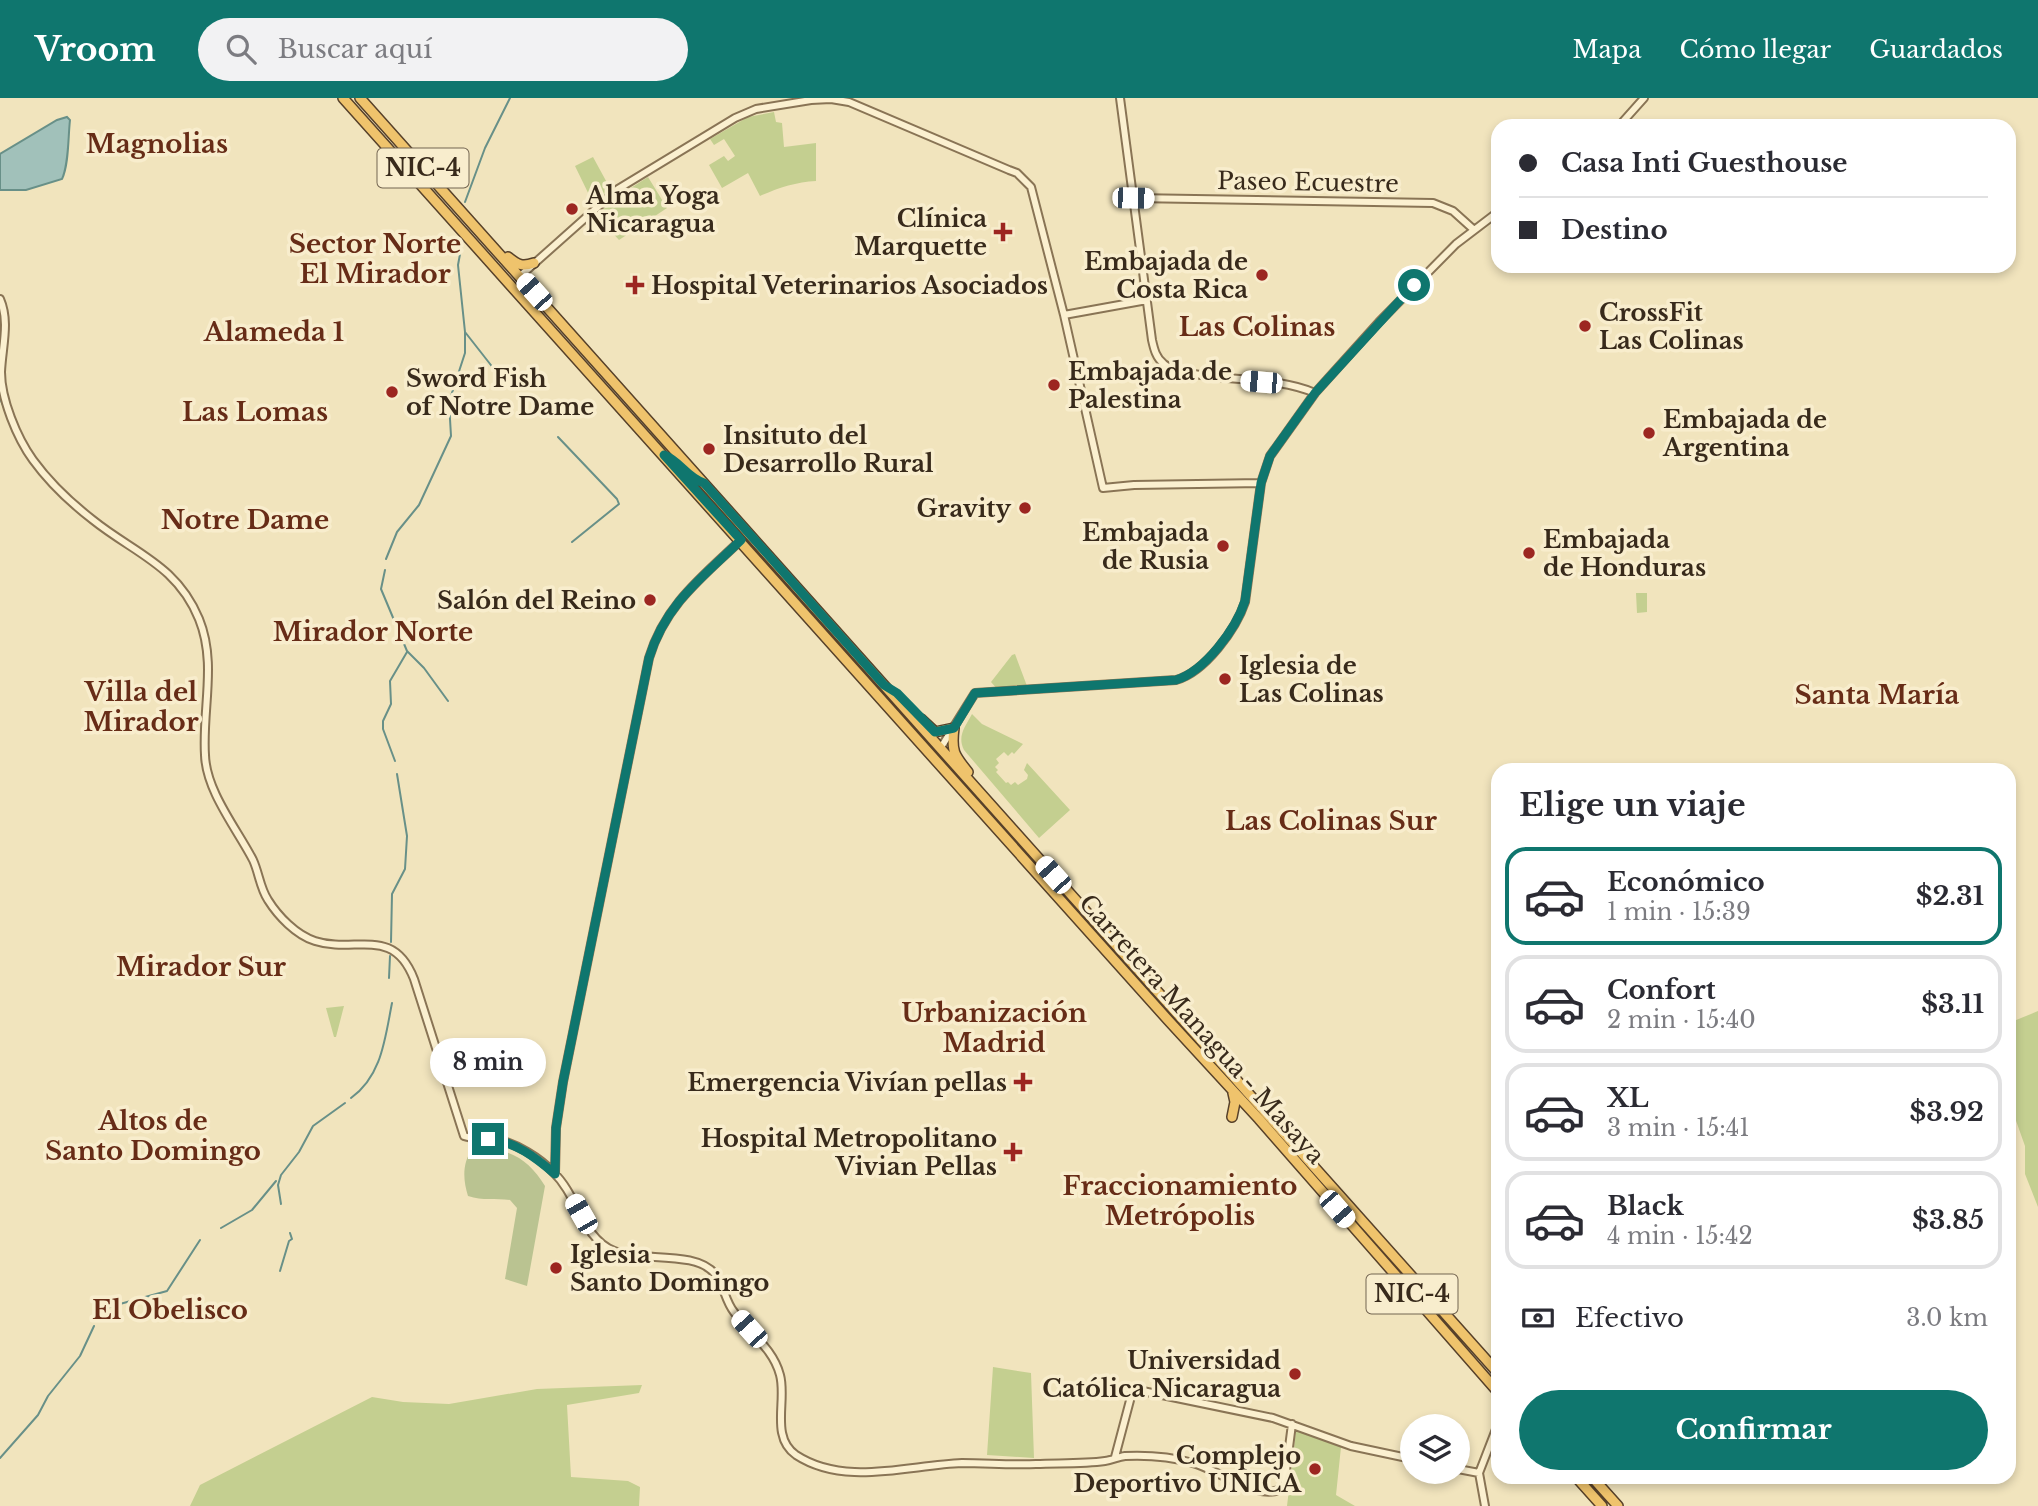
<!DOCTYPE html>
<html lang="es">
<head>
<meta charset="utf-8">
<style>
	:root { --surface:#fff; --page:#f2f2f3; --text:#2b2b33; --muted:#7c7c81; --line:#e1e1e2; --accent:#0f766e }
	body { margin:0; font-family:"Libre Baskerville",serif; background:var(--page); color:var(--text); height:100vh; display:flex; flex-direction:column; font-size:26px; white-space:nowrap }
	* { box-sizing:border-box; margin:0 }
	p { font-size:23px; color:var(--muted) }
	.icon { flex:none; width:38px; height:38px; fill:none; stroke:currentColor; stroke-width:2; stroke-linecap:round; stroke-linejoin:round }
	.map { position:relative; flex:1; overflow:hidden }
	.details { position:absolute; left:1491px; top:665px; width:525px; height:721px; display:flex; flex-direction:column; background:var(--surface); border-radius:21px; box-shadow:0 4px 10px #0003 }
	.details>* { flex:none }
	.banner { position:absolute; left:1491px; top:21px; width:525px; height:154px; border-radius:21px; box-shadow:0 4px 10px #0003; display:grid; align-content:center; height:154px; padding:0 28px; background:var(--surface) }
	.fabs { position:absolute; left:1400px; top:1316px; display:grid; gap:14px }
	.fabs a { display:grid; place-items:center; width:70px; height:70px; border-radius:50%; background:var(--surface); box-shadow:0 4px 10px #0003; font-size:35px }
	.end { position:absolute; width:32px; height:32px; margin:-16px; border:9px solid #0f766e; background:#fff; box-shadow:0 0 0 4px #fff }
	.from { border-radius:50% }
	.bubble { position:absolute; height:49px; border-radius:24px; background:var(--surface); box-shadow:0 4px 10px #0003; font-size:23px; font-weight:800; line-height:49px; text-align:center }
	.car { position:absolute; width:21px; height:42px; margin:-21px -10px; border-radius:9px; box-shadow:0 0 5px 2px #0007; background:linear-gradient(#fff 24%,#345 0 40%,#fff 0 76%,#345 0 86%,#fff 0) }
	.banner b { display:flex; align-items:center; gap:24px; height:66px; font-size:26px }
	.banner b+b { border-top:2px solid var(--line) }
	.banner i { width:18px; height:18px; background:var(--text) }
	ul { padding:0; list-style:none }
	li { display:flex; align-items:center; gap:21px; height:98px; margin:0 14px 10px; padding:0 14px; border:4px solid var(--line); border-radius:21px }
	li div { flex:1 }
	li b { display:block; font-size:26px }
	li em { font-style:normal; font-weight:800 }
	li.current { border-color:var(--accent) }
	li>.icon { width:63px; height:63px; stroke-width:1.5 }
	h2 { padding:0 28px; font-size:32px; line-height:84px }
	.pay { display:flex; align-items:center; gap:18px; height:77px; padding:0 28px; font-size:26px }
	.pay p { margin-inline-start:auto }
	.primary-button { display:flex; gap:14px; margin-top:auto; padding:14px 28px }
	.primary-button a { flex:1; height:80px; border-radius:42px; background:var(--accent); color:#fff; font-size:28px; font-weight:800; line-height:80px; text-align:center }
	header { display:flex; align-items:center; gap:42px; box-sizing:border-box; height:98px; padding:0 35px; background:var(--accent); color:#fff }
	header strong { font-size:33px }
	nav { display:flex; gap:38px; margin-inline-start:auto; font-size:24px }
	.search { width:490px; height:63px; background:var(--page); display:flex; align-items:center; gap:18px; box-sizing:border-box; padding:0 24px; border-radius:38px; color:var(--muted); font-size:26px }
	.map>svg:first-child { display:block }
</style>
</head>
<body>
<header>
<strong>Vroom</strong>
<div class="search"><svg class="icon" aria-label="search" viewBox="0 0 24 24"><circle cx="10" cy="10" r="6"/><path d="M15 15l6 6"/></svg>Buscar aquí</div>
<nav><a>Mapa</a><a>Cómo llegar</a><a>Guardados</a></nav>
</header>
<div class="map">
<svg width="2038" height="1408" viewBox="0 0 2038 1408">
	<rect width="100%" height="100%" fill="#f1e4bd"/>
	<path fill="#c4cf90" d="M774,14L776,24L782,25L784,49L816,45V83C796,84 778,90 760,98L748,75L722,90L709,67L724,58L728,63L735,58L724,41L714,47L710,41L748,19Z
		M593,59L611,92L593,105L575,68Z
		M648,79L667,110L619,142L596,117L623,95Z
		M1636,495H1647V514L1637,515Z
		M1015,556L1027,588L1025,592H998L991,584L1012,557Z
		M972,616L982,626L1023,646L1014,656L1012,654L1008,658L1004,654L996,661L999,665L995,669L998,672L996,674L1006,685L1008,684L1011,687L1015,684L1018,687L1027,681L1028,677L1024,672L1027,665L1070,712L1039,740L964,652C957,638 965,629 972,616Z
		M344,908L336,939H334L326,910Z
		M2038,913V1109L2025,1076V1048L2009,1003V925Z
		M993,1269L1031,1275L1034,1360L987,1357Z
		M642,1287L639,1295L567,1307L571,1379L628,1383L640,1389L639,1408H190L200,1387L372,1299L403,1304L449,1306L537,1291Z
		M1298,1332L1341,1349L1336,1397L1355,1408H1287L1296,1333Z"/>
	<path fill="#bac391" d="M489,1050C516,1054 531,1065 545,1088L527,1188L505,1181L517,1110L510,1102C495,1100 483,1103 468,1098C463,1082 462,1066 472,1051Z"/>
	<path fill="#a1c1ba" stroke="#689088" stroke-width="2" d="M67,19L70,22C68,39 69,66 62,81L26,92H0V56L57,22Z"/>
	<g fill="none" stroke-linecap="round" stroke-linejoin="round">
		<path stroke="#689088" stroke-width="2" d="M465,104L485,50L510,0
			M463,140L458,167L465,234L494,271
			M0,300L6,315
			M558,339L617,401L619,406L572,444
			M386,461L397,434L419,407L451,338L449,304L465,255V234
			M385,472L381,491L407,553L424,570L448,603
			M395,663L383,631V623L391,606L390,583L407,554
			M391,844L392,796L405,771L407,738L397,676
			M389,880L390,858
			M351,1000C382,978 385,940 392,905
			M281,1106L278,1087L281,1077L299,1054L313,1028L345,1005
			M221,1130L252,1112L276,1083
			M280,1173L289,1143L292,1141L290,1135
			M98,1221L109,1209L167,1193L200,1142
			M0,1360L38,1317L48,1298L80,1258L94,1228"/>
		<defs>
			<path id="tertiary" d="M1120,0L1152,242C1154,251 1156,260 1164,266C1174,274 1189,275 1201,277C1238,283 1280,280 1315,295
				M1619,28L1644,0
				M1133,100L1433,105L1453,113L1473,131
				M519,179L618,91L735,20L756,11L811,2L831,1L849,4L1009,72L1017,75L1031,89L1064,217L1103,390L1134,387L1261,385
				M0,201C10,224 2,249 1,274C1,301 17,340 33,362C49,384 71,405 93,422C134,455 177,467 199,521C217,565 202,611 205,657C206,693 237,731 253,762C259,775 260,790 268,802C278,818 296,837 315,843C355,856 393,827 414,881L464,1038C475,1042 484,1039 495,1041C516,1045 540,1060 554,1075C578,1098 582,1140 614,1153C641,1164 696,1152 715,1176C724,1187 725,1203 734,1214C750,1236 773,1250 780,1277C787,1302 770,1339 796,1357C845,1389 908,1367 962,1365C987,1365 1011,1367 1036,1366C1058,1365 1083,1366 1105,1363C1112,1362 1118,1359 1125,1358C1147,1357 1172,1359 1193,1365C1215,1370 1265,1408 1284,1388L1292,1326
				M1064,217L1147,202
				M940,651L975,595L1176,582C1205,574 1236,531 1245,504L1261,385L1270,358L1315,295L1379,224L1456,146L1498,114
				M555,1076L556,1030L563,984L649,560C665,507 702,479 741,442
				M1115,1359L1133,1291L1273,1320L1351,1348L1412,1361
				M1458,1371L1479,1375
				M1485,1408L1479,1375L1498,1326"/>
			<path id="trunk" d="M343,0L1168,922L1259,1021L1498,1294
				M360,0L1498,1275
				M508,159C518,167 522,169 534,165
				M921,621L935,634L954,630C951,653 954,657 968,674
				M1232,1019L1235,1004L1233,995
				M1576,1379L1602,1408
				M1592,1379L1618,1408"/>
		</defs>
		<use href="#tertiary" stroke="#897455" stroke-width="10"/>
		<use href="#trunk" stroke="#57412a" stroke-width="12"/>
		<use href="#tertiary" stroke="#fbf0d0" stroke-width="6"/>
		<use href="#trunk" stroke="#efc36c" stroke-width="9"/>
	</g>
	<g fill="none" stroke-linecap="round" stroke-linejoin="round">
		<path stroke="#0f766e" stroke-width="9" d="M488,1041C515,1043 536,1060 555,1076L556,1030L563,984L649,560C666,505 701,481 741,442L664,357C680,363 687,380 704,385L884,587L897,595L935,634L954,630L975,595L1176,582C1205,573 1236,531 1245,503L1261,385L1270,358L1315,295L1414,187"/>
	</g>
	<g fill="#9c2621" stroke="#f8edcd" stroke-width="2.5">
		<circle cx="572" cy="111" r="7"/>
		<path d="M999.5 123.5h7v7h7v7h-7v7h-7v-7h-7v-7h7z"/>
		<circle cx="1262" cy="177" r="7"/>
		<path d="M631.5 176.5h7v7h7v7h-7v7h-7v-7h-7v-7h7z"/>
		<circle cx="1585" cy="228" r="7"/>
		<circle cx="1054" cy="287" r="7"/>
		<circle cx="392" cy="294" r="7"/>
		<circle cx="1649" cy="335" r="7"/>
		<circle cx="709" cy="351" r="7"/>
		<circle cx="1025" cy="410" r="7"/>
		<circle cx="1223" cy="448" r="7"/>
		<circle cx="1529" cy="455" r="7"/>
		<circle cx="650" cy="502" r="7"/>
		<circle cx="1225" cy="581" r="7"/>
		<path d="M1019.5 973.5h7v7h7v7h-7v7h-7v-7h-7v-7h7z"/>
		<path d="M1009.5 1043.5h7v7h7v7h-7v7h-7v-7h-7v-7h7z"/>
		<circle cx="556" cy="1170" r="7"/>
		<circle cx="1295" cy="1276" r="7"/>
		<circle cx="1315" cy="1371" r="7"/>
	</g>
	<g text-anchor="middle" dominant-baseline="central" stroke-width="7" stroke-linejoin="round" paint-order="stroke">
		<g fill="#f8edcd" stroke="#726450" stroke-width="2">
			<rect x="377.5" y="50.5" width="91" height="39" rx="5"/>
			<rect x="1366.5" y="1176.5" width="91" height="39" rx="5"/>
		</g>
		<g font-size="23" font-weight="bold" fill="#382a1b">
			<text x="423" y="70">NIC-4</text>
			<text x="1412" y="1196">NIC-4</text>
		</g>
		<g font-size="24" fill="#382a1b" stroke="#f8edcd">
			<text transform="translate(1308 84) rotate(1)">Paseo Ecuestre</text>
			<text transform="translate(1202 931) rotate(48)">Carretera Managua - Masaya</text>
		</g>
		<g font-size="24" font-weight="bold" fill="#382a1b" stroke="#f8edcd" text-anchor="start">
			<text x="586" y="97">Alma Yoga<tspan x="586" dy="28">Nicaragua</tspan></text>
			<text x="987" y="120" text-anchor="end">Clínica<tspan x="987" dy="28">Marquette</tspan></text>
			<text x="1248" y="163" text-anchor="end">Embajada de<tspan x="1248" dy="28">Costa Rica</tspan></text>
			<text x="651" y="187">Hospital Veterinarios Asociados</text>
			<text x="1599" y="214">CrossFit<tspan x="1599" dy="28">Las Colinas</tspan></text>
			<text x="1068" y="273">Embajada de<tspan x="1068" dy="28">Palestina</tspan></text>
			<text x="406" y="280">Sword Fish<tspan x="406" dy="28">of Notre Dame</tspan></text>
			<text x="1663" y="321">Embajada de<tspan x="1663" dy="28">Argentina</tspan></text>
			<text x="723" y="337">Insituto del<tspan x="723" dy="28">Desarrollo Rural</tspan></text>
			<text x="1011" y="410" text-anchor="end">Gravity</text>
			<text x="1209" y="434" text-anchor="end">Embajada<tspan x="1209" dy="28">de Rusia</tspan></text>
			<text x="1543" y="441">Embajada<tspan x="1543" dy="28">de Honduras</tspan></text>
			<text x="636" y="502" text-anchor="end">Salón del Reino</text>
			<text x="1239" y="567">Iglesia de<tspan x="1239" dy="28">Las Colinas</tspan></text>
			<text x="1007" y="984" text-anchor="end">Emergencia Vivían pellas</text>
			<text x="997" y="1040" text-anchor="end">Hospital Metropolitano<tspan x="997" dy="28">Vivian Pellas</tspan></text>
			<text x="570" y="1156">Iglesia<tspan x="570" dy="28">Santo Domingo</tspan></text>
			<text x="1281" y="1262" text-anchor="end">Universidad<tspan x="1281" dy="28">Católica Nicaragua</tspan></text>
			<text x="1301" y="1357" text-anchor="end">Complejo<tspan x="1301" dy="28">Deportivo UNICA</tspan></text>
		</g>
		<g font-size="26" font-weight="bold" fill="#672c17" stroke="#f8edcd">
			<text x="157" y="46">Magnolias</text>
			<text x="375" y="146">Sector Norte<tspan x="375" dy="30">El Mirador</tspan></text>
			<text x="1257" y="229">Las Colinas</text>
			<text x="274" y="234">Alameda 1</text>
			<text x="255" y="314">Las Lomas</text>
			<text x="245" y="422">Notre Dame</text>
			<text x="373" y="534">Mirador Norte</text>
			<text x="141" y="594">Villa del<tspan x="141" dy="30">Mirador</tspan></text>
			<text x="1877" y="597">Santa María</text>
			<text x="1331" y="723">Las Colinas Sur</text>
			<text x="201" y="869">Mirador Sur</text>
			<text x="994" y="915">Urbanización<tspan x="994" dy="30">Madrid</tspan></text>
			<text x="153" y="1023">Altos de<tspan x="153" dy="30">Santo Domingo</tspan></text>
			<text x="1180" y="1088">Fraccionamiento<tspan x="1180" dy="30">Metrópolis</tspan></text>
			<text x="170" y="1212">El Obelisco</text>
		</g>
	</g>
</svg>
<div class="fabs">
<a><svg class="icon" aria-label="layers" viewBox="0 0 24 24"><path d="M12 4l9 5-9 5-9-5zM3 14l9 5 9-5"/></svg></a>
</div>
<i class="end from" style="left:1414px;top:187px"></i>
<i class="end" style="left:488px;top:1041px"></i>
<div class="bubble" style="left:430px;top:940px;width:116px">8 min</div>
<i class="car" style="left:1133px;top:100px;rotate:91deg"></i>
<i class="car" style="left:534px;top:194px;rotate:318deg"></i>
<i class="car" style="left:1261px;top:284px;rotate:275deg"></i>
<i class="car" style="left:1053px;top:777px;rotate:318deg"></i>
<i class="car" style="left:1337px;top:1111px;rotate:139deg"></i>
<i class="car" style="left:581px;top:1116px;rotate:330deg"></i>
<i class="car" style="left:749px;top:1231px;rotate:318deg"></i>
<div class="banner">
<b><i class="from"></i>Casa Inti Guesthouse</b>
<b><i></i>Destino</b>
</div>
<section class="details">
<h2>Elige un viaje</h2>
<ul>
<li class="current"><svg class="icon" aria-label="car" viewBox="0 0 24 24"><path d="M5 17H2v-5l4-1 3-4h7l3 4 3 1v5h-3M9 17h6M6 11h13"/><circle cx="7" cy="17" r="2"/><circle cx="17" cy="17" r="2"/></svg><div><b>Económico</b><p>1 min · 15:39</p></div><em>$2.31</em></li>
<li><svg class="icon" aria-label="car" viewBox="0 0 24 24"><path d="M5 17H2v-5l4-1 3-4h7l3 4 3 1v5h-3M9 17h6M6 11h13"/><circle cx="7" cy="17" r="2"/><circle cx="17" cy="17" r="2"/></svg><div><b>Confort</b><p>2 min · 15:40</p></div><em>$3.11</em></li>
<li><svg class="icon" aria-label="car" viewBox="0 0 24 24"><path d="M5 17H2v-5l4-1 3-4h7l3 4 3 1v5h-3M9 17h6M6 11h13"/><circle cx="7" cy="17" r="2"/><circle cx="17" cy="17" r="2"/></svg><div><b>XL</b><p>3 min · 15:41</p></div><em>$3.92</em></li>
<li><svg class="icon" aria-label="car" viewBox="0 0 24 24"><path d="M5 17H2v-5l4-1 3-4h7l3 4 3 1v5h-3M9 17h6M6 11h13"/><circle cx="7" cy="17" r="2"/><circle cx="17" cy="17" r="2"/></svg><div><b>Black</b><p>4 min · 15:42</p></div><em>$3.85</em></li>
</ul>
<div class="pay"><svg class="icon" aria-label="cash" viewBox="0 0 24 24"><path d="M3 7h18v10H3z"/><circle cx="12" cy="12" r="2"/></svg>Efectivo<p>3.0 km</p></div>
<div class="primary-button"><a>Confirmar</a></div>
</section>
</div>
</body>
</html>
